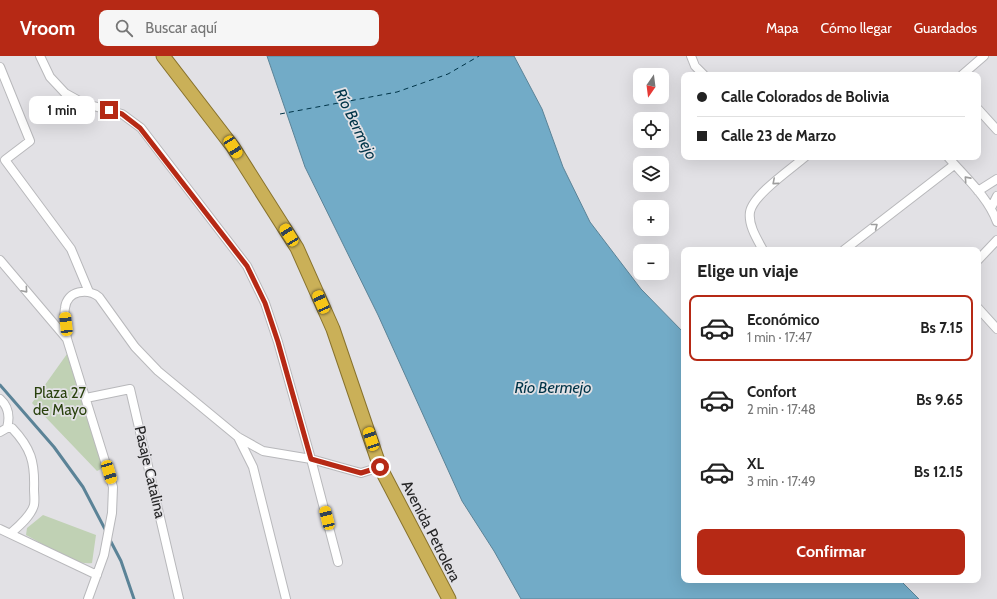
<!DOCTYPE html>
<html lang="es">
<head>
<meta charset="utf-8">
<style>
	:root { --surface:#fff; --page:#f6f6f6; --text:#222; --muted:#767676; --line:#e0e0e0; --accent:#b62915 }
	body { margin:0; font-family:Cabin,sans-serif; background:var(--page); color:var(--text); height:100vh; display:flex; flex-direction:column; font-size:15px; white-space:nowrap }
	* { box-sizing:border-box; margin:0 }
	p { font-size:13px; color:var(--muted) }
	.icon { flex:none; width:22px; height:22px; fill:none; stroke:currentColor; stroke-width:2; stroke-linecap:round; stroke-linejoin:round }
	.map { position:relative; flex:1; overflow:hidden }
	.panel { position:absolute; left:681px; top:191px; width:300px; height:336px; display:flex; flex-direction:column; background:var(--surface); border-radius:8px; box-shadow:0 4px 16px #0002 }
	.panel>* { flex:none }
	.banner { position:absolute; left:681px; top:16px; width:300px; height:88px; border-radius:8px; box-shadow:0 4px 16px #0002; display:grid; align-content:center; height:88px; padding:0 16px; background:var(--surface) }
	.needle { width:26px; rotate:194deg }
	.controls { position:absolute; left:633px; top:12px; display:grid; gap:8px }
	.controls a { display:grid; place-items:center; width:36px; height:36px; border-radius:8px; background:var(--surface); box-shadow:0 4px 16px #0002; font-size:20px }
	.end { position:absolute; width:18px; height:18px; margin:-9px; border:5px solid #b62915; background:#fff; box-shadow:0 0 0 2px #fff }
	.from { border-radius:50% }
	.bubble { position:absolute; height:28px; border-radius:8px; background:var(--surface); box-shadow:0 4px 16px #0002; font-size:13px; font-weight:800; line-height:28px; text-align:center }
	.car { position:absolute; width:12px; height:24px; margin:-12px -6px; border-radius:5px; box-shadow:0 0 3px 1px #0007; background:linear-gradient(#f5c518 24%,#345 0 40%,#f5c518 0 76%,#345 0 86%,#f5c518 0) }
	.banner b { display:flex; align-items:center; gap:14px; height:38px; font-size:15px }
	.banner b+b { border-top:1px solid var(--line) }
	.banner i { width:10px; height:10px; background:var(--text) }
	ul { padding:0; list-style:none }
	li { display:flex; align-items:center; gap:12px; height:66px; margin:0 8px 6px; padding:0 8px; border:2px solid transparent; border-radius:8px }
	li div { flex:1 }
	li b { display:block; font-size:15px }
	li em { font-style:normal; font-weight:800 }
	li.selected { border-color:var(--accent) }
	li>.icon { width:36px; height:36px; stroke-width:1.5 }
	h2 { padding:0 16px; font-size:18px; line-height:48px }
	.action { display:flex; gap:8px; margin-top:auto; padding:8px 16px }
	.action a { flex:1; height:46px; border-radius:8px; background:var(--accent); color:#fff; font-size:16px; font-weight:800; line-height:46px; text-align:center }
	header { display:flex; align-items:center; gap:24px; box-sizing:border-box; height:56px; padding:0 20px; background:var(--accent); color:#fff }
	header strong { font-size:19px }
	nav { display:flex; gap:22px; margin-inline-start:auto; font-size:14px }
	.search { width:280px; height:36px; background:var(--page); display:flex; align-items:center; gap:10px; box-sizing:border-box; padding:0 14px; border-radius:8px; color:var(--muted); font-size:15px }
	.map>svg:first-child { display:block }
</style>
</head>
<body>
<header>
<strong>Vroom</strong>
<div class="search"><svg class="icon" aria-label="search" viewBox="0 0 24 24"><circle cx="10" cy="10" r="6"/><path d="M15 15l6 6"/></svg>Buscar aquí</div>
<nav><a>Mapa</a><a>Cómo llegar</a><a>Guardados</a></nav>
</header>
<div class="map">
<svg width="997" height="543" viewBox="0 0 997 543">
	<rect width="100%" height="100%" fill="#e2e1e5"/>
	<path fill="#c0d1b4" d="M67,298L103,412L97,415L32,347Z
		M43,459L96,479L92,507C73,510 44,488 26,479L27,472Z"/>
	<path fill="#72abc7" stroke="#5b8397" d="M267,0H514L542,53L563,111L590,166L641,233L684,277V524H900L919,543H521L494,495L462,445L378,259L305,111Z"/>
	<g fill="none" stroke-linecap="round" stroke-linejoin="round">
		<path stroke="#5b8397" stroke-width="3" d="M0,329L54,391L83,431L107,477
			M109,482L121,505L134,543"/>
		<path stroke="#003448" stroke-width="1" stroke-dasharray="5 4" stroke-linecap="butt" d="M280,58L397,36L448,18L479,0"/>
		<defs>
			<path id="minor" d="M40,0L50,21L65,37L83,47L122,58L141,72L247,210L265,247L278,286L311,403L338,506
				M691,0L695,10L704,19
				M0,11L30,85L5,104L71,193L89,236
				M962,19L984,0
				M978,53L997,74
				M948,101C965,121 988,141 997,166
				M978,135L997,123
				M991,152L997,140
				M763,194C757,183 748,169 750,156C753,139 791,113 805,101
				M844,194L954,109
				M0,204L67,283L113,431L112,457L104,499L88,543
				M978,204L997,184
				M978,252L997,273
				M67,283C66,273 63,261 65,252C67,234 88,232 99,241L135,291L158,315L238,381L263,395L311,403L361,417L380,411
				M86,342L130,333L179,543
				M0,343C9,351 10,361 7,372L0,376
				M7,372H12C31,392 35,406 34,433C34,438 35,444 34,449C31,460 19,470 11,477
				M238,381L253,411L286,543
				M0,473L97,519"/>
			<path id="trunk" d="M163,0L233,91L297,192L333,273L380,411L449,543"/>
		</defs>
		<use href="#minor" stroke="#b8b8bb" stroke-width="10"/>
		<use href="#trunk" stroke="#88722c" stroke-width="15"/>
		<use href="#minor" stroke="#fff" stroke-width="8"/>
		<use href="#trunk" stroke="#cab058" stroke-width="13"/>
	</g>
	<defs><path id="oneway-chevron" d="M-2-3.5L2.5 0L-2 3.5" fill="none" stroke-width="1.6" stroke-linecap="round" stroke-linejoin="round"/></defs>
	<g stroke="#9d9d9d">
		<use href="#oneway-chevron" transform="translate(967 123) rotate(-132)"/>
		<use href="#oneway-chevron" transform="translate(775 126) rotate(139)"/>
		<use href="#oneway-chevron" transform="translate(875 170) rotate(-38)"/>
		<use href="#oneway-chevron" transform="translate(25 234) rotate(49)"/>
	</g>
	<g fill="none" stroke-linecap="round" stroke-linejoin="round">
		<path stroke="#b62915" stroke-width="5" d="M109,54L122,58L140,72L247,210L265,247L278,286L311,403L361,417L380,411"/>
	</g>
	<g text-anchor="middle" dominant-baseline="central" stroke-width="3.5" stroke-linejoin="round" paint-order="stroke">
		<g font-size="15" fill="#29410d" stroke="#e2e1e5">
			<text x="60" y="337">Plaza 27<tspan x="60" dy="17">de Mayo</tspan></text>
		</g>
		<g font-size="15" fill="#252526" stroke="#e2e1e5">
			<text transform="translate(150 416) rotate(77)">Pasaje Catalina</text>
			<text transform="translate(431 475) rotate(63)">Avenida Petrolera</text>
		</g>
		<g font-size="16" font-style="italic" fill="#003448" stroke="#e2e1e5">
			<text transform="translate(356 68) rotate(64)">Río Bermejo</text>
			<text x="553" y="331">Río Bermejo</text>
		</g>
	</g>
</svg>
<div class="controls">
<a><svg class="needle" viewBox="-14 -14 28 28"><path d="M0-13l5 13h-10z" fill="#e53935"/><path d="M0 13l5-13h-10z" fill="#767676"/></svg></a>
<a><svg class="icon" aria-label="locate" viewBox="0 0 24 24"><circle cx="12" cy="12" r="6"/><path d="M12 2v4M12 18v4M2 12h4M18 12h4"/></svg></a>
<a><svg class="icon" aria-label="layers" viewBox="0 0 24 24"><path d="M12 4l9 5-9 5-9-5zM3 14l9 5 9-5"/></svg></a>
<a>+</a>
<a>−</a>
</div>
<i class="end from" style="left:380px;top:411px"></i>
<i class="end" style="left:109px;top:54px"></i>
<div class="bubble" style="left:29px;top:40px;width:66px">1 min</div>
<i class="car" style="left:233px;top:91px;rotate:148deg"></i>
<i class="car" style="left:289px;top:179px;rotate:328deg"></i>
<i class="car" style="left:321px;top:246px;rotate:336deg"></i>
<i class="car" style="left:66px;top:268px;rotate:354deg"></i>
<i class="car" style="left:371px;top:383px;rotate:342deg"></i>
<i class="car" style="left:109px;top:416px;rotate:163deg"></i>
<i class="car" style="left:327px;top:462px;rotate:346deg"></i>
<div class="banner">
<b><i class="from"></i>Calle Colorados de Bolivia</b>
<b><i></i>Calle 23 de Marzo</b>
</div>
<section class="panel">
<h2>Elige un viaje</h2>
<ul>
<li class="selected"><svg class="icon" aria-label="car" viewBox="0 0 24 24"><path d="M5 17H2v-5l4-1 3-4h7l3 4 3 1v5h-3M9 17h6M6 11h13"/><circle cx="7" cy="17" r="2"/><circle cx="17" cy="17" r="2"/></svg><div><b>Económico</b><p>1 min · 17:47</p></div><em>Bs 7.15</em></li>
<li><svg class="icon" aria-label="car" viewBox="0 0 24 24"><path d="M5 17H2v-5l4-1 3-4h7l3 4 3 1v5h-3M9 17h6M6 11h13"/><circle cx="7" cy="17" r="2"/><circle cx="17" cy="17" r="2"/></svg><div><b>Confort</b><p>2 min · 17:48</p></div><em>Bs 9.65</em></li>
<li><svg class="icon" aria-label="car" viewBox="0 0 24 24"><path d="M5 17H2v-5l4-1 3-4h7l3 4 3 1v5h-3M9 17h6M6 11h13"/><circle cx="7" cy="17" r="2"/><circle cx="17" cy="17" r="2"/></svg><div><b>XL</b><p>3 min · 17:49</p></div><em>Bs 12.15</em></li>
</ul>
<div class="action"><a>Confirmar</a></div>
</section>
</div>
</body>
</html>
